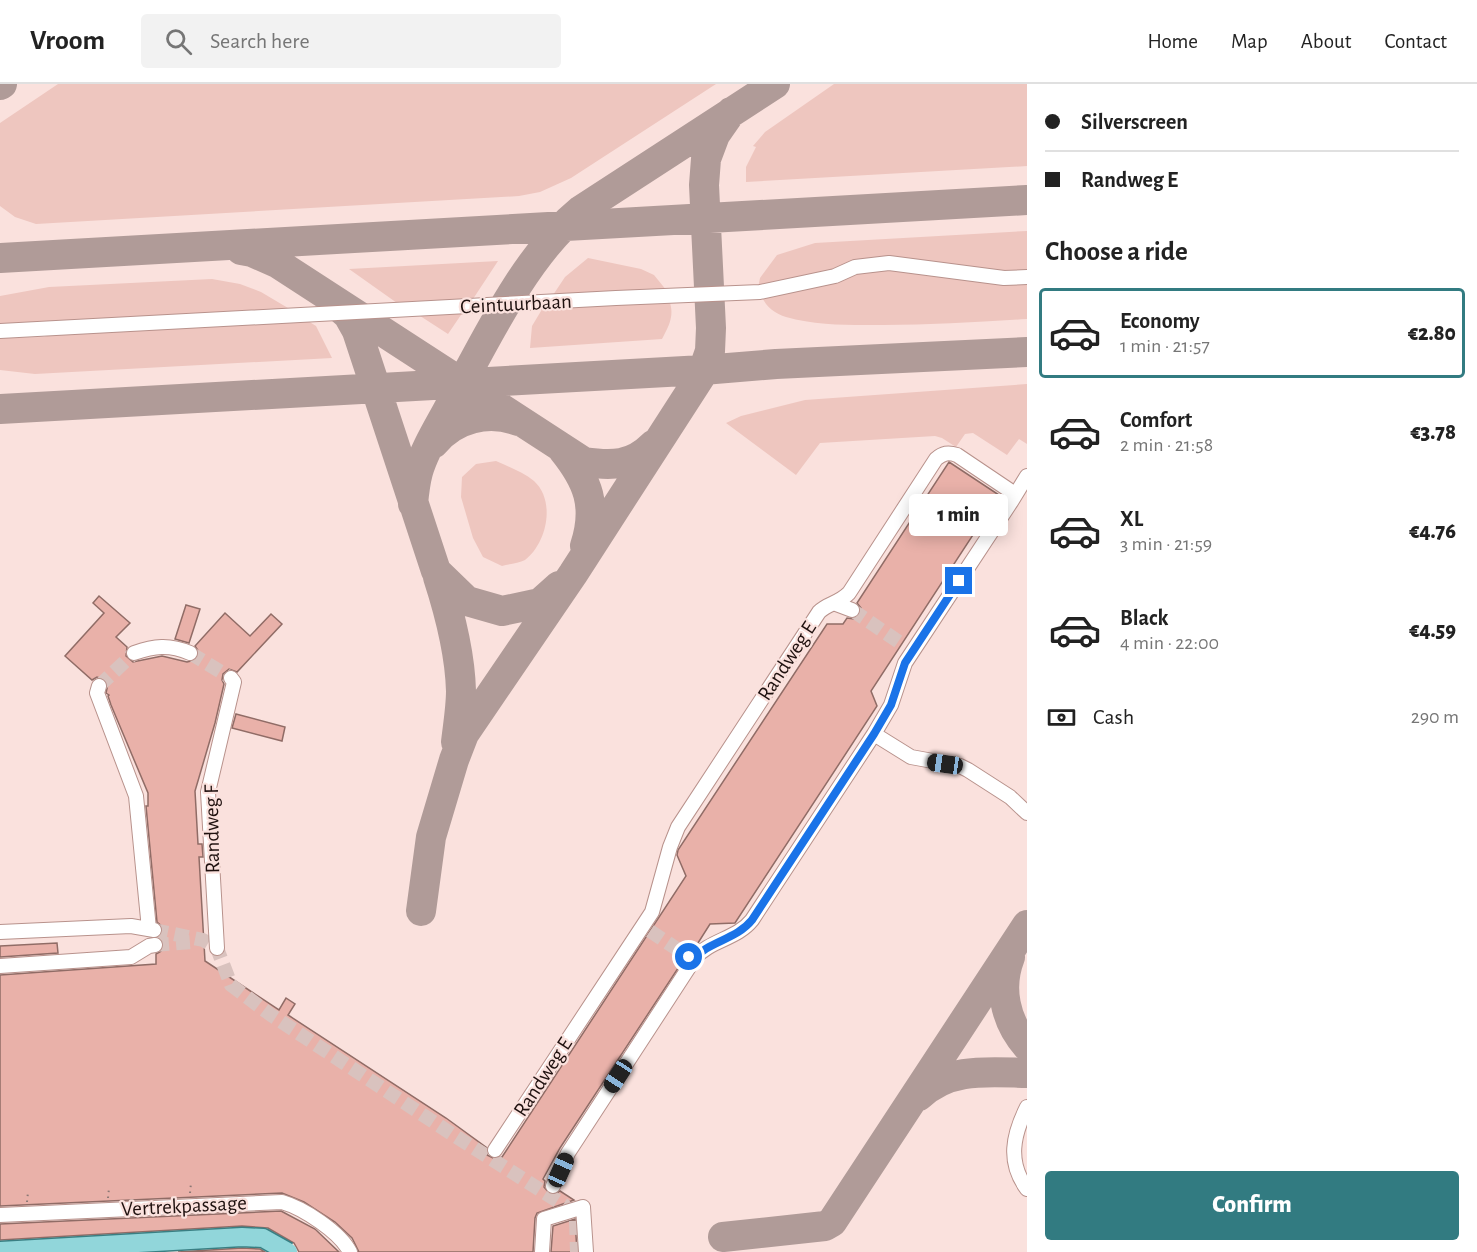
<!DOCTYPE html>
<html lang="en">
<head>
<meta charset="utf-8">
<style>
	:root { --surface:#fff; --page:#f2f2f2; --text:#222; --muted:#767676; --line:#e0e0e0; --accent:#327b81 }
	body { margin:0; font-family:"Alegreya Sans",sans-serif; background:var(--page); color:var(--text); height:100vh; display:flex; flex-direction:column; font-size:22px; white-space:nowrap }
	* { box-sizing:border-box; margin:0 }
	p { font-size:20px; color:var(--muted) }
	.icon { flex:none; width:33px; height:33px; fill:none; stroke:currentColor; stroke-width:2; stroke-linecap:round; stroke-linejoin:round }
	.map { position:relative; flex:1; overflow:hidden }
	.side { display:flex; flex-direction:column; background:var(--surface); width:450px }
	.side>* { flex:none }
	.guide { display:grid; align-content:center; height:132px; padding:0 18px; background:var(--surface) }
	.end { position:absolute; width:27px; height:27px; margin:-14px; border:8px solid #1a73e8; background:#fff; box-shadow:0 0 0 3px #fff }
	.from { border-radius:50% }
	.bubble { position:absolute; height:42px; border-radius:6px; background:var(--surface); box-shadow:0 3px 15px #0003; font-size:20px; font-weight:800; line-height:42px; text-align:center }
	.car { position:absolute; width:18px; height:36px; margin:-18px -9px; border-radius:8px; box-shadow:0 0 4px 2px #0007; background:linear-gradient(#222 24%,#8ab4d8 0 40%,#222 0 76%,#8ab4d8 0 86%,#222 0) }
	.guide b { display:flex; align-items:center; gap:21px; height:57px; font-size:22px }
	.guide b+b { border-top:2px solid var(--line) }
	.guide i { width:15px; height:15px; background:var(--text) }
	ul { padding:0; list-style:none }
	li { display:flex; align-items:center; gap:18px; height:90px; margin:0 12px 9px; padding:0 6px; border:3px solid transparent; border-radius:6px }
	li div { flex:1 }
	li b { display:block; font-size:22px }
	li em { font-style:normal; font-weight:800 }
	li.on { border-color:var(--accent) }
	li>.icon { width:54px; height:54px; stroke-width:1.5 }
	h2 { padding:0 18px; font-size:27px; line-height:72px }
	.pay { display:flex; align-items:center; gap:15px; height:66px; padding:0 18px; font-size:22px }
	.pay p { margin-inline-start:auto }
	.action { display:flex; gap:12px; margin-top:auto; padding:12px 18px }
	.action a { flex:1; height:69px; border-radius:6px; background:var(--accent); color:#fff; font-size:24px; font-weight:800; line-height:69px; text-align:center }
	header { display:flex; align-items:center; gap:36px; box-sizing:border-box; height:84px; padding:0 30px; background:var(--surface); border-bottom:2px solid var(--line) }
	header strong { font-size:28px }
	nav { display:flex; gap:33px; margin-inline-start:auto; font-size:21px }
	.search { width:420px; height:54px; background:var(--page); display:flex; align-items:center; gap:15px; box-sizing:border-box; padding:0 21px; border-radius:6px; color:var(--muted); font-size:22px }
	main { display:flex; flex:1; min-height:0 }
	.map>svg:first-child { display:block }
</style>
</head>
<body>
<header>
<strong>Vroom</strong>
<div class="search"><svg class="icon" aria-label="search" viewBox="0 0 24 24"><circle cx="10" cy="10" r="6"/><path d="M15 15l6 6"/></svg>Search here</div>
<nav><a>Home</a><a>Map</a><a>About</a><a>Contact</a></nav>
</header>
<main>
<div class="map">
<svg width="1027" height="1168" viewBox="0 0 1027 1168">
	<rect width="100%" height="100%" fill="#fae1dd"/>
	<path fill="#eec6bf" d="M58,0H716L571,94L540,108L519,112L36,140L15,133L0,122V39Z
		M834,0H1027V82L746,98V83L756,63L753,62L765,48Z
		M1027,147V187L1005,188L891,175L758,204L760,194L777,171L815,159Z
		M588,174L641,185L654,191L667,207L553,211L565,193Z
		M498,177L473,215L397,219L349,185Z
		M898,186L1027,196V235C979,238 931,241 883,241C851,241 817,242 786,233C776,230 766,223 762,213L836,199L860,188Z
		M212,195L240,200L261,208L293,227L0,242V212L49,203Z
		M669,216C675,231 669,242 662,255L530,264L532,242L544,222Z
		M465,225L448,250L414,228Z
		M303,234L316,242L332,274L35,290L0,286V254L44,253L63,247Z
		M1027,300V360L1019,355L1007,371L973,349L965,350L956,363L942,354L935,352L820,359L796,391L726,339L741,332L805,316Z
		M496,377C509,383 523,388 534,397C556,417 547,459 525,476C519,479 509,480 502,482L483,473L473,454L461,413L462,393L476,380Z"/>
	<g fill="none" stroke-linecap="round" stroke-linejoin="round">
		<path stroke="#b09b98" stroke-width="30" d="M0,1L2,0
			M241,166L252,168L277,179L584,378C612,382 632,382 653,361
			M0,174L1027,116
			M340,224L348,231L357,247L436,487L467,517L502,527L540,519L559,502
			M0,325L703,286L776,280L1027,268
			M434,359C455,334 488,326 518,337
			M563,366C588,397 598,422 585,462
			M413,420C414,409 415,399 418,388C425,363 442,338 454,314C487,253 527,170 581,126L775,0
			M438,493C450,530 460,568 461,607C461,623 458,641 456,658
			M421,827L431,753L454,676L464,650L573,490L702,290L710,267L711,244L704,101L706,75L715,51L731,28
			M1010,873C998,904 1005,937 1027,962
			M919,1012C949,983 988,988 1027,989
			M723,1153L825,1142L832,1138L1027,841"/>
	</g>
	<path fill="#e9b1a9" stroke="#906c66" stroke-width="1.5" d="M949,378L999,411L871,607L877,622L735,839L710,840L698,859L688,869L560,1064L543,1095L545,1097L544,1103L550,1110L554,1111L560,1107L574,1116L537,1129L535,1134L533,1168H359L352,1154L335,1138L304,1118L282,1109L0,1122V891L156,880V870L160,868L164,864V859L159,853L163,848V843L157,838L146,722H148V709L111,621L108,612L109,611L106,609L108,600L106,596L97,593L92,596L65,572L104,529L93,519L99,512L130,539L116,553L127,563L126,572L133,578L162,572L187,578L195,576L199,568L195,562L225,529L250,552L271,530L282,540L237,588L229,585L223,590L222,596L224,600L215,639L195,707L198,760H202L203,773H199L205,877L279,926L286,914L295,920L288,931L446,1034L487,1064V1071L495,1075L502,1073L686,792L677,771L678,766L827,540H843L847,534L854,535L860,530L861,524L857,519Z
		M186,521L200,525L189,559L175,555Z
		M236,630L285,643L282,657L232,644Z
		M57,859L58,869L0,873V862Z
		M281,1127L315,1145L339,1168H299L294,1159L268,1144L242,1142L0,1156V1140Z
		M575,1135L577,1168H551L553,1142Z
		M242,1164L260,1165L265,1168H178Z"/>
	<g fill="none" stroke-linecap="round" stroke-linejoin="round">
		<path stroke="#d9c2be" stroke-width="14" stroke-dasharray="14 7" stroke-linecap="butt" d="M852,526L902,560
			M190,569L231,594
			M99,602L134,569
			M154,846L203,856L217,864L231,901L271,931L452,1050L564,1121L576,1136L577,1168
			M650,847L689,873
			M155,861L192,858"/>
		<defs>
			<path id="minor" d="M0,247L616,214L760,208L835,192L855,183L889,179L1004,194L1027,193
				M1011,418L1027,392
				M836,520L852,526
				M134,569C154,562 169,560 190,569
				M99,602L97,609L136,712L149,845
				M874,650L911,673L960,682L968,686L1010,713L1027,729
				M0,848L131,842L154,846
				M217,864L208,708L234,598L231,594
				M0,882L131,873L149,862L155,861
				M1027,1023C1013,1051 1007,1078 1027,1105
				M495,1066L652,828L670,763L678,743L819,528C828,519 838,520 849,509L936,375C943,369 948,368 957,371L1009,406L1012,410L1011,418L905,579L891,621L874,650L752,836C737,855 710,856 695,874L568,1069L553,1102
				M0,1131L282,1118C303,1124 340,1148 350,1168
				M542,1168L544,1135L583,1123L586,1168"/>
		</defs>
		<use href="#minor" stroke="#b8928c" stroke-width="16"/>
		<path stroke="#8c7875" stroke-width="2" stroke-dasharray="1.5 4.5" stroke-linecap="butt" d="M190,1109L191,1099
			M108,1114L109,1104
			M27,1118L28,1108"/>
		<use href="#minor" stroke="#fff" stroke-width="14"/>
		<defs>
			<path id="major-bridge" d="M0,1167L242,1153L263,1154L288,1168"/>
		</defs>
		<use href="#major-bridge" stroke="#397f83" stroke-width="21" stroke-linecap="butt"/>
		<use href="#major-bridge" stroke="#91d6da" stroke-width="18"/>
	</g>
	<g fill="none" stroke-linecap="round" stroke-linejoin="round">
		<path stroke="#1a73e8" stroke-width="8" d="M689,873L693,876C708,857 736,856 752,836L874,650L891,621L905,579L959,497"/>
	</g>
	<g text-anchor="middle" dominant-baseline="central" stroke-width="4.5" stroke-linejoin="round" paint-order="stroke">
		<g font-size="21" fill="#1f110f" stroke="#fae1dd">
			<text transform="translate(516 220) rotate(-3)">Ceintuurbaan</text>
			<text transform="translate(787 577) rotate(-57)">Randweg E</text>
			<text transform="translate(212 745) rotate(-91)">Randweg F</text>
			<text transform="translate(543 993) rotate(-57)">Randweg E</text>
			<text transform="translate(184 1122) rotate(-3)">Vertrekpassage</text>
		</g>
	</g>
</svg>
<i class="end from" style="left:689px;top:873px"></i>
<i class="end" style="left:959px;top:497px"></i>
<div class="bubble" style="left:909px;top:410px;width:99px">1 min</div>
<i class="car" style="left:945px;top:680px;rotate:278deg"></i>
<i class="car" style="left:618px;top:992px;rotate:213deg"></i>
<i class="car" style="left:561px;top:1086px;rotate:24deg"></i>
</div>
<section class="side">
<div class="guide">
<b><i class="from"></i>Silverscreen</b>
<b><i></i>Randweg E</b>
</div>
<h2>Choose a ride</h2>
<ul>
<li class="on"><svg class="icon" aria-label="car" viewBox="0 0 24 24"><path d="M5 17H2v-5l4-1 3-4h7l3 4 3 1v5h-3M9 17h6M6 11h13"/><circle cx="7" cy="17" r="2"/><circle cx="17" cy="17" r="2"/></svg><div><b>Economy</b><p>1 min · 21:57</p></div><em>€2.80</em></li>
<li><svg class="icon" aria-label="car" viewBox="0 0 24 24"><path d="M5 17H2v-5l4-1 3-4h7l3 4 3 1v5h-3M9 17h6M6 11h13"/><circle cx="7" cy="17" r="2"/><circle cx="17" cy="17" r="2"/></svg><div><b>Comfort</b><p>2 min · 21:58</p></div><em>€3.78</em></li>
<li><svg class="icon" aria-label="car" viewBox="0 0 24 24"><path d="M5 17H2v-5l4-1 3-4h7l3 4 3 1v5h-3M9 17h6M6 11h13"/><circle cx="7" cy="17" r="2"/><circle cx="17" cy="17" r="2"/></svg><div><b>XL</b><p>3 min · 21:59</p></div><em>€4.76</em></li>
<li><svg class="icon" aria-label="car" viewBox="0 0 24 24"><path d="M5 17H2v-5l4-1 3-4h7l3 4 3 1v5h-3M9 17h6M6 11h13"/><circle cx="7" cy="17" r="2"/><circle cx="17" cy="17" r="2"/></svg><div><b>Black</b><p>4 min · 22:00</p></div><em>€4.59</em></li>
</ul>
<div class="pay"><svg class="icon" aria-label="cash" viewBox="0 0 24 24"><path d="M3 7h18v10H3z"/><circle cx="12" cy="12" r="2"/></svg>Cash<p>290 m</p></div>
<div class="action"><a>Confirm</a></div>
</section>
</main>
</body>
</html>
